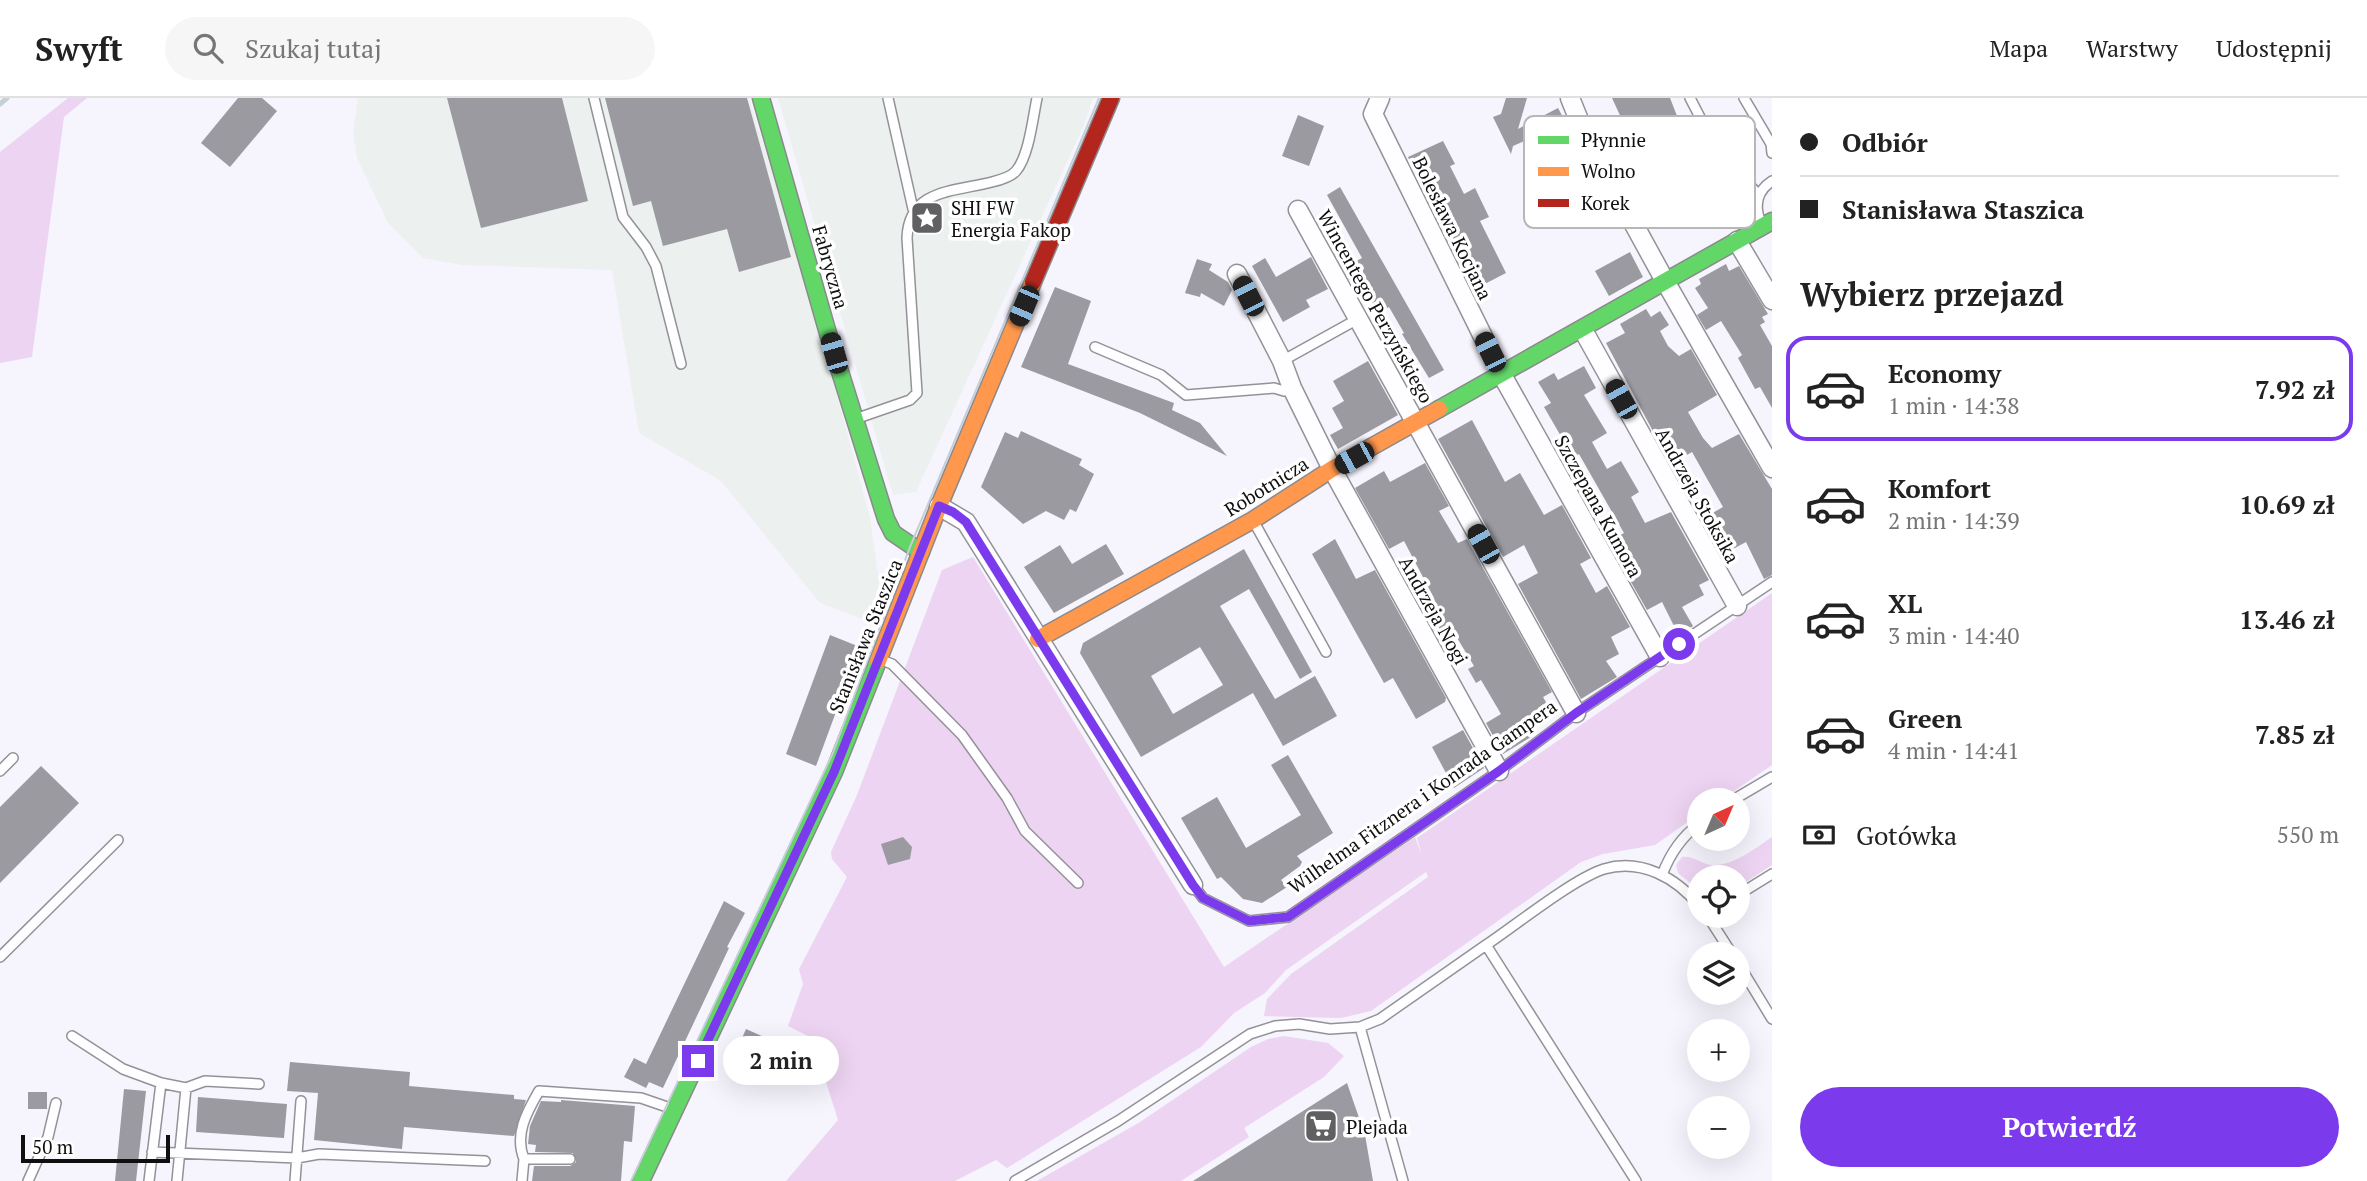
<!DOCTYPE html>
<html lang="pl">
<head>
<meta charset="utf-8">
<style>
	:root { --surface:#fff; --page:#f6f6f6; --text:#222; --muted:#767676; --line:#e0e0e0; --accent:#7c3aed }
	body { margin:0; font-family:"PT Serif",serif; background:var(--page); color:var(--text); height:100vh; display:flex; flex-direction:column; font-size:26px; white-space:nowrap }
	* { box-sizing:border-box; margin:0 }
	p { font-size:23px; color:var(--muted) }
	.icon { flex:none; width:38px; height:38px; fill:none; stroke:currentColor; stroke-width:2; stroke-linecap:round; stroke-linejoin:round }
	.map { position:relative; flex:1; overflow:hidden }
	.panel { display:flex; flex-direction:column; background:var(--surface); width:595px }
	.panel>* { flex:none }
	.top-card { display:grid; align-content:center; height:154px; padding:0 28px; background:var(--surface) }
	.needle { width:46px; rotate:44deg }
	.controls { position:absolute; left:1687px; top:690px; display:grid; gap:14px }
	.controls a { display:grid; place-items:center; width:63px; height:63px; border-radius:50%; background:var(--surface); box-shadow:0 7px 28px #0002; font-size:35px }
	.scale { position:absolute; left:21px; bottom:18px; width:149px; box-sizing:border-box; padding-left:7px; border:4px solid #0f0f0f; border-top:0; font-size:19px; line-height:24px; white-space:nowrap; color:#0f0f0f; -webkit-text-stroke:5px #fff; paint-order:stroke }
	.end { position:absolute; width:32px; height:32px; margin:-16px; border:9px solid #7c3aed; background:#fff; box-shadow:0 0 0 4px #fff }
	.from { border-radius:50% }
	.bubble { position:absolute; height:49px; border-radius:24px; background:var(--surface); box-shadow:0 7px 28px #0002; font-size:23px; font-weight:600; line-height:49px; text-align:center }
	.car { position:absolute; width:21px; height:42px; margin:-21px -10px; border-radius:9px; box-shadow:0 0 5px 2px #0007; background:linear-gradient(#222 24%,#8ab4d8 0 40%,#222 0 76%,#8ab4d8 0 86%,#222 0) }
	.top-card b { display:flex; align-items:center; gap:24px; height:66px; font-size:26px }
	.top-card b+b { border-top:2px solid var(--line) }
	.top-card i { width:18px; height:18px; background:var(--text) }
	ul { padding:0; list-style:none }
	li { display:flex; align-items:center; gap:21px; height:105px; margin:0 14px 10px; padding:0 14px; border:4px solid transparent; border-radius:21px }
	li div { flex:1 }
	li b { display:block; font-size:26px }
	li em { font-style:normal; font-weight:600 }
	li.active { border-color:var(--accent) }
	li>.icon { width:63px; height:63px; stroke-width:1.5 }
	h2 { padding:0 28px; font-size:32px; line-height:84px }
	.pay { display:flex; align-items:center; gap:18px; height:77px; padding:0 28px; font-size:26px }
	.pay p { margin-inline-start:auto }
	.action { display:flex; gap:14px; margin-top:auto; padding:14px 28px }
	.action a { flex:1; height:80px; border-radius:42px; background:var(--accent); color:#fff; font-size:28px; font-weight:600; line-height:80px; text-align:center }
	header { display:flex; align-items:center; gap:42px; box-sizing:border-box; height:98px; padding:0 35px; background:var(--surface); border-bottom:2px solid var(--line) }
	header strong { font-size:33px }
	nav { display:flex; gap:38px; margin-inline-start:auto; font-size:24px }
	.search { width:490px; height:63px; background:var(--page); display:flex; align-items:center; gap:18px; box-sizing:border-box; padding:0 24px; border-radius:38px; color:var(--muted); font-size:26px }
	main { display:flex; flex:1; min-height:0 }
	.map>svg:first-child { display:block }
</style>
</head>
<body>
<header>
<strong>Swyft</strong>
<div class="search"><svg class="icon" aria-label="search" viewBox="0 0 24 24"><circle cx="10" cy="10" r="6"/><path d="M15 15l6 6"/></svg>Szukaj tutaj</div>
<nav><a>Mapa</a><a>Warstwy</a><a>Udostępnij</a></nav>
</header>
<main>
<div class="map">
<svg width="1772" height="1083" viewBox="0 0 1772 1083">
	<rect width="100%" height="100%" fill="#f6f4fc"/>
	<path fill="#ecf1f0" d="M358,0H749L809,194L870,419L879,484L870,524L820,505L721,383L639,335L612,172L462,167L423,160L388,125L357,60L353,34Z
		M778,0H1093L1084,27L916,394L893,397Z"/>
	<path fill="#edd4f2" d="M68,0H87L64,19L32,259L0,265V54Z
		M973,459L1224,869L1415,739L1422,758L1417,740L1772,495V667L1721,702H1699V716L1655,747L1603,756L1581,764L1371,913L1341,920L1264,918L1267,901L1291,876L1428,779L1426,774L1286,872L1265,895L1234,915L1201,949L1007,1070L996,1062L955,1083H786L838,1022L812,940L788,928L803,886L799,871L847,779L832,761L831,754L857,697L942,472Z
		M1772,739V767L1738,789V779H1699V792L1678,775L1676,767L1682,759C1693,757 1702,767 1713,767C1733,768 1756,750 1772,739Z
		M1284,938L1328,945L1344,958L1324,979L1244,1030L1249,1039L1181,1083H1037L1140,1024L1251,949L1268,941Z"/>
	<path fill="#9a9aa0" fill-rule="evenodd" d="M238,0H262L277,13L230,69L201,45Z
		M447,0H562L588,103L481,130Z
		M605,0H747L791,159L739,174L727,131L663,148L651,103L633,108Z
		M1506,0H1527L1518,31L1558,10L1600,89L1585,95L1589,103L1575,109L1578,117L1560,126L1552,111L1571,102L1568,95L1581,89L1551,31L1513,48L1511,56L1493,19L1501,16Z
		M1612,0H1670L1688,46L1698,40L1742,123L1730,129L1714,101L1703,106L1690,89L1659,102Z
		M1298,17L1324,28L1309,68L1282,58Z
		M1443,43L1455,66L1450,68L1464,96L1475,90L1489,119L1480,123L1506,175L1473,192L1408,59Z
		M1340,89L1444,272L1429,280L1402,236L1404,235L1389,209L1378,215L1362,189L1356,193L1343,170L1362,160L1327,97Z
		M1630,154L1643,179L1609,198L1595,173Z
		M1311,159L1328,191L1306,202L1310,209L1283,224L1252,168L1265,160L1276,179Z
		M1197,161L1212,166L1209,172L1228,184L1232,192L1224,208L1201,195L1200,199L1185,195Z
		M1726,166L1729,173L1739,168L1768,216L1762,219L1765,224L1760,227L1772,248V310L1760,289L1755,291L1738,260L1742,257L1721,223L1706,232L1697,217L1708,210L1695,190L1701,186L1699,181Z
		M1055,189L1091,203L1068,266L1174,305L1172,312L1200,325L1227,358L1140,315L1021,269Z
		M1646,211L1651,219L1660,213L1669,227L1660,233L1668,248L1679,258L1691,251L1717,297L1688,314L1703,340L1712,350L1739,336L1772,391V477L1764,481L1746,444L1722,457L1702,421L1723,409L1692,354L1673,365L1666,352L1664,354L1606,245L1625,235L1620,226Z
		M1368,263L1398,317L1338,351L1330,337L1343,330L1332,310L1344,303L1333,283Z
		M1584,268L1596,290L1584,297L1607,335L1592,344L1607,371L1621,363L1639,394L1631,399L1645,425L1671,414L1709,482L1699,487L1704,497L1682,509L1693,528L1679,538L1662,504L1647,512L1608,444L1624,435L1579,356L1573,359L1544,309L1551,305L1538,284L1554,275L1558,282Z
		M1472,322L1505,384L1520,375L1544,417L1562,407L1591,460L1580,466L1596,495L1607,488L1630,529L1611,539L1619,556L1606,563L1617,579L1581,601L1518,486L1538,475L1524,447L1503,459L1438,341Z
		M1021,333L1082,361L1079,367L1094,376L1076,414L1070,411L1064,422L1046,413L1023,426L981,389L1005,334L1018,340Z
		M1425,365L1449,408L1439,413L1458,445L1467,441L1552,594L1543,599L1550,611L1527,624L1534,637L1503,656L1486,625L1501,616L1481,582L1476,585L1468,571L1474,568L1456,538L1442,546L1421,508L1434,500L1404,443L1389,451L1355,390L1384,373L1390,384Z
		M1335,441L1356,481L1375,472L1446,600L1445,604L1416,621L1393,580L1384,585L1312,456Z
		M1106,446L1124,476L1054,515L1024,469L1060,447L1072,466Z
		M1244,451L1312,574L1300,581L1249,491L1220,508L1275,601L1315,578L1337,618L1283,648L1253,595L1141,659L1080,555L1083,545ZM1200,549L1223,587L1173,616L1151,578Z
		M830,537L860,549L816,668L786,656Z
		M1463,632L1484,670L1454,690L1432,649Z
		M1288,657L1333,735L1297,758L1302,764L1300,768L1281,782L1287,789L1262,805L1243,801L1221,779L1217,781L1181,720L1217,699L1246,750L1301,717L1271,667Z
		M41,668L79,705L0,785V709Z
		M903,739L912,749L910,761L888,767L881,746Z
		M724,803L745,815L727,849L729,850L663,990L649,984L646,990L624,979L634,960L646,966Z
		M746,931L771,942L754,979L730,968Z
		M290,964L410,974L409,988L514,997V1001L526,1002L514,1038L404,1029L402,1051L314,1042L318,995L287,993Z
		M1347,985L1365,1037L1373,1083H1193Z
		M124,991L146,993L136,1083H115Z
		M28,994H47V1011H28Z
		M198,999L287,1006L284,1040L196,1034Z
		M561,1002L635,1008L632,1044L624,1043L621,1083H532L534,1068H570L576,1064L573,1055L535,1054L536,1047L528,1046L530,1028L541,1003L561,1004Z"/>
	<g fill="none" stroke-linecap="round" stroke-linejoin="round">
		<defs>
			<path id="lane" d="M594,0L623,119L646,149L656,168L681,266
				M888,0L913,111
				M1690,0L1718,54L1758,96
				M1744,0L1771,46L1772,55
				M1762,127C1754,110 1755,94 1772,83
				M1095,249L1161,277L1186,297L1274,290L1284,293L1292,290
				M1282,263L1356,222
				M858,320L910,302L917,295L907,140C909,91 953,94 992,84C1000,82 1011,79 1016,73C1029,58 1033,19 1037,0
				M1254,424L1326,554
				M879,561L892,566L962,637L1007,700L1025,733L1078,785
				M0,673L13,660
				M1733,702L1772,679
				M1662,777C1670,756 1681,739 1699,726
				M1193,787L1203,800L1249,823L1288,819L1499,673L1576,615L1772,484
				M1738,797L1772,776
				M1707,817L1732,856
				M1486,847C1516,827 1573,781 1604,771C1641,760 1677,780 1699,808
				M0,859L118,742
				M1738,865L1772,921
				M1360,929L1403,1083
				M72,938L123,971L161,985L186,990L205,983L259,986
				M152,1054L297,1060L319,1056L485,1063
				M570,1061H524C514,1036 527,1014 539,993L641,1000L673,1011
				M28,1083L48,1039L56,1005
				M149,1083L161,985
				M177,1083L186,990
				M295,1083L301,1003
				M522,1083L524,1061
				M1015,1083L1118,1023L1250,936L1275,928L1299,926L1330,931L1360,929L1380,921L1486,847L1636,1083"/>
			<path id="street" d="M1380,0L1373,16L1502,277L1660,559
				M1570,0L1585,37L1665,183L1772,370
				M1298,112L1576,615
				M1737,143L1772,202
				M1237,176L1282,263L1292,290L1332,371L1499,673
				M1583,232L1737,508
				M939,408L966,424L1193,787"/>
			<path id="fast" d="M761,0L827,232L886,421L893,435L921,454
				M1439,311L1772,123
				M641,1083L834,674L878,563"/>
			<path id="slow" d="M1038,541L1253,422L1332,371L1439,311
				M878,563L939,408L1033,184"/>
			<path id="jam" d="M1033,184L1111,0"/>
		</defs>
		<use href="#lane" stroke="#939296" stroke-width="12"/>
		<use href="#street" stroke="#939296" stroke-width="21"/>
		<use href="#fast" stroke="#8a898c" stroke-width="19"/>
		<use href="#slow" stroke="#8a898c" stroke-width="19"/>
		<use href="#jam" stroke="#8a898c" stroke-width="19"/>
		<use href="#lane" stroke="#fefdff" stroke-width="9"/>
		<use href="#street" stroke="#fefdff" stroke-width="18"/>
		<use href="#fast" stroke="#63d668" stroke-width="16"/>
		<use href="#slow" stroke="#ff974d" stroke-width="16"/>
		<use href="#jam" stroke="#b3261e" stroke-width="16"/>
		<path stroke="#c5cfd8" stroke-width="2" d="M631,1083L832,657L910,449L1099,0"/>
		<path stroke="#c5cfd8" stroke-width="5" d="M0,6L7,0"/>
	</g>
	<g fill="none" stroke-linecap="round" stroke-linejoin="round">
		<path stroke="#7c3aed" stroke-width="9" d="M698,963L834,674L939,408L953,414L966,424L1193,787L1203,800L1249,823L1288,819L1499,673L1576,615L1679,546"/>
	</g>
	<defs>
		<symbol id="sight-square" viewBox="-11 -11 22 22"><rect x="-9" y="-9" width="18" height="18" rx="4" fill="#605f62" stroke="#fff"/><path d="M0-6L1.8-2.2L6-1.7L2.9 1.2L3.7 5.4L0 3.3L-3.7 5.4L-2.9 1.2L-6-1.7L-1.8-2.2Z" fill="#fff"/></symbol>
		<symbol id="supermarket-square" viewBox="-11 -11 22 22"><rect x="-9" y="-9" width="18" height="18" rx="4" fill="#605f62" stroke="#fff"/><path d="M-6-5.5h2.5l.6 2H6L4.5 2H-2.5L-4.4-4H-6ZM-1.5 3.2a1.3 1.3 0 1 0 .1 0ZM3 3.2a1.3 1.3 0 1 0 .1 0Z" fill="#fff"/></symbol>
	</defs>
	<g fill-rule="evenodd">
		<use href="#sight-square" x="908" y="101" width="38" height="38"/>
		<use href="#supermarket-square" x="1302" y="1009" width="38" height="38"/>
	</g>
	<g text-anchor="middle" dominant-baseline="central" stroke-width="7" stroke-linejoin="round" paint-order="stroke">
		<g font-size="19" fill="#0f0f0f" stroke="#fff" text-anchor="start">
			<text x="951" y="109">SHI FW<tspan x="951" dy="22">Energia Fakop</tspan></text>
			<text x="1346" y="1028">Plejada</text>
		</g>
		<g font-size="19" fill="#0f0f0f" stroke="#fff">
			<text transform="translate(1453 130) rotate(64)">Bolesława Kocjana</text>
			<text transform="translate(831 169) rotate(74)">Fabryczna</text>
			<text transform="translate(1376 208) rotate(61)">Wincentego Perzyńskiego</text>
			<text transform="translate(1266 388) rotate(-32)">Robotnicza</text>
			<text transform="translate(1698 397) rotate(61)">Andrzeja Stoksika</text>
			<text transform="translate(1599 408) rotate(61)">Szczepana Kumora</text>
			<text transform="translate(1434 512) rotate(61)">Andrzeja Nogi</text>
			<text transform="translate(865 538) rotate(-68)">Stanisława Staszica</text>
			<text transform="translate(1422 698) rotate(-35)">Wilhelma Fitznera i Konrada Gampera</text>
		</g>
	</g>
	<rect x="1524" y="18" width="231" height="112" rx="10" fill="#fff" stroke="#b7b7b7" stroke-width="2"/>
	<rect x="1538" y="38" width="31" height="8" fill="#63d668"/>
	<rect x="1538" y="69" width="31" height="9" fill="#ff974d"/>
	<rect x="1538" y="101" width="31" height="8" fill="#b3261e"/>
	<g font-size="19" fill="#0f0f0f">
		<text x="1581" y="49">Płynnie</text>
		<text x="1581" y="80">Wolno</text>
		<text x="1581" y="112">Korek</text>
	</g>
</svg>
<div class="controls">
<a><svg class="needle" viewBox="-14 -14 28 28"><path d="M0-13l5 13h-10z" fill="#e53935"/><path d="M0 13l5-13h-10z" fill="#767676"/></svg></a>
<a><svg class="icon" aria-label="locate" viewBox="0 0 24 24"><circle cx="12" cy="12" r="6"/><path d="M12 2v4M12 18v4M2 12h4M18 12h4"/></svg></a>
<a><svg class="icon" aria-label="layers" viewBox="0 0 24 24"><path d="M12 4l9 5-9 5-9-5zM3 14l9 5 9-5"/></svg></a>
<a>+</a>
<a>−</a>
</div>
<div class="scale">50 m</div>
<i class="end from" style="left:1679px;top:546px"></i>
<i class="end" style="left:698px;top:963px"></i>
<div class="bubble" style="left:723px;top:938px;width:116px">2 min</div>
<i class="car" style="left:1248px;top:198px;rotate:333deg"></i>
<i class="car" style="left:1024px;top:208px;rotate:203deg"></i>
<i class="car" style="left:1490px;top:254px;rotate:334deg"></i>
<i class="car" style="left:834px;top:255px;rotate:344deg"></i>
<i class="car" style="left:1621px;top:301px;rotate:331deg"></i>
<i class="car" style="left:1354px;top:360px;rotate:241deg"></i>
<i class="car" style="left:1483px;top:446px;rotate:331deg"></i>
</div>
<section class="panel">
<div class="top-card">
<b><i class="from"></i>Odbiór</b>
<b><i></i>Stanisława Staszica</b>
</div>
<h2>Wybierz przejazd</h2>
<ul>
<li class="active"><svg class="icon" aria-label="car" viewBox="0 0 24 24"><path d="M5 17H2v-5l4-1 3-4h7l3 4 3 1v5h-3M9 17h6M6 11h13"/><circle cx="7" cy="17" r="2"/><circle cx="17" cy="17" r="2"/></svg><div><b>Economy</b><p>1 min · 14:38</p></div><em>7.92 zł</em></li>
<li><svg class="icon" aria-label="car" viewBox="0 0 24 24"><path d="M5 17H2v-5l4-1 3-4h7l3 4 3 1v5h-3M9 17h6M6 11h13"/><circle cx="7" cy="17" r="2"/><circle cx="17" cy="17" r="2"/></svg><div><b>Komfort</b><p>2 min · 14:39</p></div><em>10.69 zł</em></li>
<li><svg class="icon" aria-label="car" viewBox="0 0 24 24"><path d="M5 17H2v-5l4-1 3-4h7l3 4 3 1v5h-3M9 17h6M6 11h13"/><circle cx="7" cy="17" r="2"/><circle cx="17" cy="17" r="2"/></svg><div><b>XL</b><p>3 min · 14:40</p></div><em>13.46 zł</em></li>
<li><svg class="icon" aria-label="car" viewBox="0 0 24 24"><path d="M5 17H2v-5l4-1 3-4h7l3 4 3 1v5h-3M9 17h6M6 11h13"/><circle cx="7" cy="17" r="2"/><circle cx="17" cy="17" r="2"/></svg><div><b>Green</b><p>4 min · 14:41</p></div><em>7.85 zł</em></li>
</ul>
<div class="pay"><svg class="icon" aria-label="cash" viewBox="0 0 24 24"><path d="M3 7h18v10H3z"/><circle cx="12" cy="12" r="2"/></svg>Gotówka<p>550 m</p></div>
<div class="action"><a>Potwierdź</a></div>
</section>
</main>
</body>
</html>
